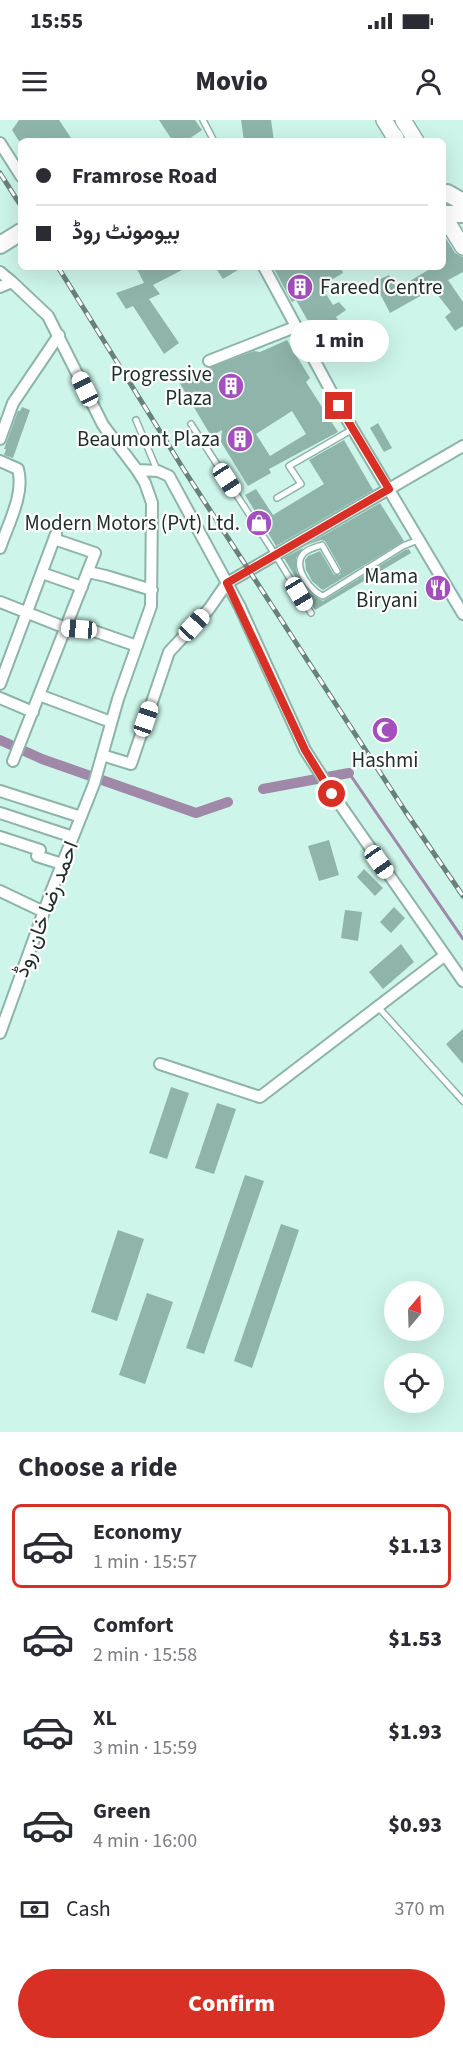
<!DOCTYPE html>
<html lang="en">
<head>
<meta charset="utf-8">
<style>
	:root { --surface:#fff; --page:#f7f7f7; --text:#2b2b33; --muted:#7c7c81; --line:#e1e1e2; --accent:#d93025 }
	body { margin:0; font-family:"Source Sans 3",Vazirmatn,sans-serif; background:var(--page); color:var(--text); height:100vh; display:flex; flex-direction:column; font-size:22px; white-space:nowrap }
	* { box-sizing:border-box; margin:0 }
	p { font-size:20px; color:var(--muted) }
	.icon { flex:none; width:33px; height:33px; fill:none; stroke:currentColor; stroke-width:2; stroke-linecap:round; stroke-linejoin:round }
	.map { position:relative; height:1312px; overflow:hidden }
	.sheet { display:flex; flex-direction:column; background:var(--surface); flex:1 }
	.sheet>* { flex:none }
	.banner { position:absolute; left:18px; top:18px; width:428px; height:132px; border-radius:9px; box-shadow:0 6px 24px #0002; display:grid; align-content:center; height:132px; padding:0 18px; background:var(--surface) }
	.needle { width:39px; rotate:19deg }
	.controls { position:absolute; left:384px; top:1161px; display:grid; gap:12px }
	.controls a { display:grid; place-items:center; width:60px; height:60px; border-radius:50%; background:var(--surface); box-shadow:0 6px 24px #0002; font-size:30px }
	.end { position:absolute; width:27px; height:27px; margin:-14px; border:8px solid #d93025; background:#fff; box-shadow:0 0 0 3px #fff }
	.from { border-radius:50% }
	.bubble { position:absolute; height:42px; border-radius:21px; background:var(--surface); box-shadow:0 6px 24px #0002; font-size:20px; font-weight:800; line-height:42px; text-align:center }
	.car { position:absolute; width:18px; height:36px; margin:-18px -9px; border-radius:8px; box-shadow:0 0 4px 2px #0007; background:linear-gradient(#fff 24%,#345 0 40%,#fff 0 76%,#345 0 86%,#fff 0) }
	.banner b { display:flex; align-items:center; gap:21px; height:57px; font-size:22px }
	.banner b+b { border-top:2px solid var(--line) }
	.banner i { width:15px; height:15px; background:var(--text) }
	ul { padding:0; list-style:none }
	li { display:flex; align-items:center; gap:18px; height:84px; margin:0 12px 9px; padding:0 6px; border:3px solid transparent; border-radius:9px }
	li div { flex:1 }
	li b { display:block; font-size:22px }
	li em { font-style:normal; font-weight:800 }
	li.active { border-color:var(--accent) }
	li>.icon { width:54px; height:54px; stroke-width:1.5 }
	h2 { padding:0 18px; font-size:27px; line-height:72px }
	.pay { display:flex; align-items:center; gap:15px; height:66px; padding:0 18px; font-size:22px }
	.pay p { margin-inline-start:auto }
	.action { display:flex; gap:12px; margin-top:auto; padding:12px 18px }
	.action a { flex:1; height:69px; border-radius:36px; background:var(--accent); color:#fff; font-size:24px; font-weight:800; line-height:69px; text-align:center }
	.status { display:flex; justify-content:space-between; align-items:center; height:42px; padding:0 30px; background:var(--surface); direction:ltr }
	.status svg { height:16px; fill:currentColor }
	header { display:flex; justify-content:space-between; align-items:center; height:78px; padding:0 18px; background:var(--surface); font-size:27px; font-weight:800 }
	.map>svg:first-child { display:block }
</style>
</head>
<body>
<div class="status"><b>15:55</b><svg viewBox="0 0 49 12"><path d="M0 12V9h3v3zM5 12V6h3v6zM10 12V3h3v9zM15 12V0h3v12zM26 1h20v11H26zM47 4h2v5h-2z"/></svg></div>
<header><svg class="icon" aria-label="menu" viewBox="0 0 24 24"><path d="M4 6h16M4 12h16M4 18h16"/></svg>Movio<svg class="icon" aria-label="person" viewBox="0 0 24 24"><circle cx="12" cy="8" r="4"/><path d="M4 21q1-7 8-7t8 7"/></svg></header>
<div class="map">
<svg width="463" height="1312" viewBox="0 0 463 1312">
	<rect width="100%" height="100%" fill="#cdf5e9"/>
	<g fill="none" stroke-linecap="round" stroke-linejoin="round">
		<path stroke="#a089a8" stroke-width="3" d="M349,653L463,819"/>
		<path stroke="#a089a8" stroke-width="10" d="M0,620L42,639L196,693L228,682
			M263,669L349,653"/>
	</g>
	<path fill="#8fb5aa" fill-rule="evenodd" d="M19,0H59L73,21H19L12,10Z
		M159,0H195L202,10L186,21H175L172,20Z
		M241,0H271L274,21H244Z
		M442,112L455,133L463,137V152L448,160L463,182V206L455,211L445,197L451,192L433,169L390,193L374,162L389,155L397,169L433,147H442Z
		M136,147H188L153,165L160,174L149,179L179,223L164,234L133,186L126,189L116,173L144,163Z
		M215,147H243L223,159Z
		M273,147H341L343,153L321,166L333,185L339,182L346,190L336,197L342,206L320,222L296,180L292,182Z
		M287,220L310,258L306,262L338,312L269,349L271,353L248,366L221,322L222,310L211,316L176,257L186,251L190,257L208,248L254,231L260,232ZM292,291L306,314L270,336L256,314Z
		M22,287L30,290L13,338L4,335L6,329H4L18,291H20Z
		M378,303L392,328L384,332L370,308Z
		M344,320L373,370L276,426L245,375L256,369L273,395L324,364L309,340Z
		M380,383L404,421L323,470L321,469L312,461L306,450L305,440L308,436L320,431L334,455H340L341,449L325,421L321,420L307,425Z
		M303,428L296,438L297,453L310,473L323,481L405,430L409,429L411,433L315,490L284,438Z
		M329,720L339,755L319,761L308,726Z
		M364,749L383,768L375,776L357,757Z
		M394,787L405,798L391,813L380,802Z
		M345,790L362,792L358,821L341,818Z
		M401,824L414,842L383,869L369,852Z
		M463,909V944L446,924Z
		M171,967L189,973L167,1039L149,1033Z
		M217,983L236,989L214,1054L195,1048Z
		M245,1055L264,1061L204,1234L186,1228Z
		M281,1104L299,1110L252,1248L234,1241Z
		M118,1110L144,1119L117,1201L91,1192Z
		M147,1173L173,1182L145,1264L119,1255Z"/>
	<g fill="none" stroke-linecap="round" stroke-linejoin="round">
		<defs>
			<path id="service" d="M203,0L214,21
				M136,300L157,350
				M191,304L276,436L311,493
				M277,378L301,364L289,346L353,309
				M337,451L322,425C316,427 308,429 304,433C291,446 311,472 323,476L403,426L418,420
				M378,887L463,981"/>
			<path id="minor" d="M0,23L21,56
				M264,147L339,286L463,494
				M0,152L12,162
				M0,167L12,162L48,196L103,305L137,350L158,351L169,356L240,487L305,630L341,686L463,861
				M209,241L295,207
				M0,319L13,283L59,215
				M0,341L18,349C25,374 8,404 0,428
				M88,452L106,456L152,470
				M42,453L82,467
				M0,482L66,508L91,510L137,526
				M0,564L56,414
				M39,575L111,602
				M0,578L33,592
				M102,635L131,644L169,532L209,489L227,463L463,326
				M13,641L95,433L54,419
				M0,671L81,697
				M0,693L73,717
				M0,717L40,730L37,736L62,744
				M0,771L44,792
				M0,913L51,772L94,664L118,579L151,486L152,383L145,363L137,350
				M160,944L260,977L444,836"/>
			<path id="primary" d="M384,0L397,21
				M403,0L416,21
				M442,93L463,127"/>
			<path id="trunk" d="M394,21L395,17
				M447,73L463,82
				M442,94H463
				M0,125L21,112"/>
		</defs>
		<use href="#service" stroke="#8eb4a9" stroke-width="8"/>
		<use href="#minor" stroke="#8eb4a9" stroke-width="14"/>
		<use href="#primary" stroke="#8eb4a9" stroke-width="18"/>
		<use href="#trunk" stroke="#8eb4a9" stroke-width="20"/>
		<use href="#service" stroke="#fff" stroke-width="5"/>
		<use href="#minor" stroke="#fff" stroke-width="10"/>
		<use href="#primary" stroke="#fff" stroke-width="15"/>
		<use href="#trunk" stroke="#fff" stroke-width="16"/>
		<defs>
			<path id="rail" d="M0,53L21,86
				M58,147L184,350L405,691L463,776"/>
		</defs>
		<use href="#rail" stroke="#68827a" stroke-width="5"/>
		<use href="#rail" stroke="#fff" stroke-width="3" stroke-dasharray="9" stroke-linecap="butt"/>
	</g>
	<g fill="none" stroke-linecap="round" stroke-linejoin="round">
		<path stroke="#d93025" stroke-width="8" d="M332,674L305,630L227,463L389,369L339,286"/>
	</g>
	<defs>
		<symbol id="building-disc" viewBox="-11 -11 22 22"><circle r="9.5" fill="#a34fbd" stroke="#fff"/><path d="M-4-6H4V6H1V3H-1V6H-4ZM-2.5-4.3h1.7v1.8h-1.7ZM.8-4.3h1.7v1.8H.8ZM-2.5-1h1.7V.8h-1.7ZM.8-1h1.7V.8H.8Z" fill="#fff"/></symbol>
		<symbol id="shop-disc" viewBox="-11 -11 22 22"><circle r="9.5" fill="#a34fbd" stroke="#fff"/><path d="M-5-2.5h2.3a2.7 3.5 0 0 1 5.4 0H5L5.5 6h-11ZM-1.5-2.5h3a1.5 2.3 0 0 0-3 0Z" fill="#fff"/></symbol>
		<symbol id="restaurant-disc" viewBox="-11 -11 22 22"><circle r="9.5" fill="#a34fbd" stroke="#fff"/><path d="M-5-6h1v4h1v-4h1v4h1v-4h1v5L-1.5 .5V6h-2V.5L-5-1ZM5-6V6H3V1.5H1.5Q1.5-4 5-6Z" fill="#fff"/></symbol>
		<symbol id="mosque-disc" viewBox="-11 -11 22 22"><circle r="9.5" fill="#a34fbd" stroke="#fff"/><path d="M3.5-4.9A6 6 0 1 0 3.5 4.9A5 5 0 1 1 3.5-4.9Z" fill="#fff"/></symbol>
	</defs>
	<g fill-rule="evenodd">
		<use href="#building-disc" x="285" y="152" width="30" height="30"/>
		<use href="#building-disc" x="216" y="251" width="30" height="30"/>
		<use href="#building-disc" x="225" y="304" width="30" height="30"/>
		<use href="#shop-disc" x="244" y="388" width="30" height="30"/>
		<use href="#restaurant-disc" x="423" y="453" width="30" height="30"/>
		<use href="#mosque-disc" x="370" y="595" width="30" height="30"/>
	</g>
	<g text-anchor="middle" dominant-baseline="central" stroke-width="4.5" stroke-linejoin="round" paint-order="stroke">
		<g font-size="21" fill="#1f2e2a" stroke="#fff" text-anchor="end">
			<text x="320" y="167" text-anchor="start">Fareed Centre</text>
			<text x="212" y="254">Progressive<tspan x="212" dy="24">Plaza</tspan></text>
			<text x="220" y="319">Beaumont Plaza</text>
			<text x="240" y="403">Modern Motors (Pvt) Ltd.</text>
			<text x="418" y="456">Mama<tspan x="418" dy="24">Biryani</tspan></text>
			<text x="385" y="640" text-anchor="middle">Hashmi</text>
		</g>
		<g font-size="21" fill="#1f2e2a" stroke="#fff">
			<text transform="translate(46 789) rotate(-69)">احمد رضا خان روڈ</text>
		</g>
	</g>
</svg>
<div class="controls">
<a><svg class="needle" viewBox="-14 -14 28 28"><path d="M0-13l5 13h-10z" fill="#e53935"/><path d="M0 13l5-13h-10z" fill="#7c7c81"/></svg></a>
<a><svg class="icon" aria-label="locate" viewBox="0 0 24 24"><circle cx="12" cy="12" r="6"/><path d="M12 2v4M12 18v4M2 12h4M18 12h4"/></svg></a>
</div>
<i class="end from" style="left:332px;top:674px"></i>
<i class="end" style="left:339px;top:286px"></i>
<div class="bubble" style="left:290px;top:200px;width:99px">1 min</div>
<i class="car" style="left:85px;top:269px;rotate:334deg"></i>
<i class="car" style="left:227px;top:360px;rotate:147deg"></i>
<i class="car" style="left:299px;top:474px;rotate:149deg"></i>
<i class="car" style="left:194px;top:505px;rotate:43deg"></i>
<i class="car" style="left:79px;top:509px;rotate:275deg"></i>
<i class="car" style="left:146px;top:599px;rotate:19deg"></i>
<i class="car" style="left:379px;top:742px;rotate:145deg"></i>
<div class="banner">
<b><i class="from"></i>Framrose Road</b>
<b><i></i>بیومونٹ روڈ</b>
</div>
</div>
<section class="sheet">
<h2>Choose a ride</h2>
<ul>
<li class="active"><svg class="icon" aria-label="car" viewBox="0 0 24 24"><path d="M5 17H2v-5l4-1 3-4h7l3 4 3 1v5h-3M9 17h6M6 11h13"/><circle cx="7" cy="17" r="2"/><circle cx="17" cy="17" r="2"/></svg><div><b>Economy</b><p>1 min · 15:57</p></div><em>$1.13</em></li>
<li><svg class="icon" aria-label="car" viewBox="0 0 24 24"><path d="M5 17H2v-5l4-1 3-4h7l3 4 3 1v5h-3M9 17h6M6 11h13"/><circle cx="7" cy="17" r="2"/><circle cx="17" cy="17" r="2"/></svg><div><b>Comfort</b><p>2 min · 15:58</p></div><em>$1.53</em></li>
<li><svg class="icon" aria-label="car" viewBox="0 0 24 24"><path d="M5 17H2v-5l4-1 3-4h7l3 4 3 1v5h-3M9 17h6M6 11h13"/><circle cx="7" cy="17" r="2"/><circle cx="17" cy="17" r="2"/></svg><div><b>XL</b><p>3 min · 15:59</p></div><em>$1.93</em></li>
<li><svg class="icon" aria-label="car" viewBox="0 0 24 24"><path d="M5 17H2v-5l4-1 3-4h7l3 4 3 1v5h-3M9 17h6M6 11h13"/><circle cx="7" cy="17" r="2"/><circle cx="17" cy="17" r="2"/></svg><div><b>Green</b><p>4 min · 16:00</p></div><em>$0.93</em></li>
</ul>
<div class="pay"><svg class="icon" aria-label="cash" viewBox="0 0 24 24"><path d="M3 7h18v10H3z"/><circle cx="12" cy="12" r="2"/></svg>Cash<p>370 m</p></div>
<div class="action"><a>Confirm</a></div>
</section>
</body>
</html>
